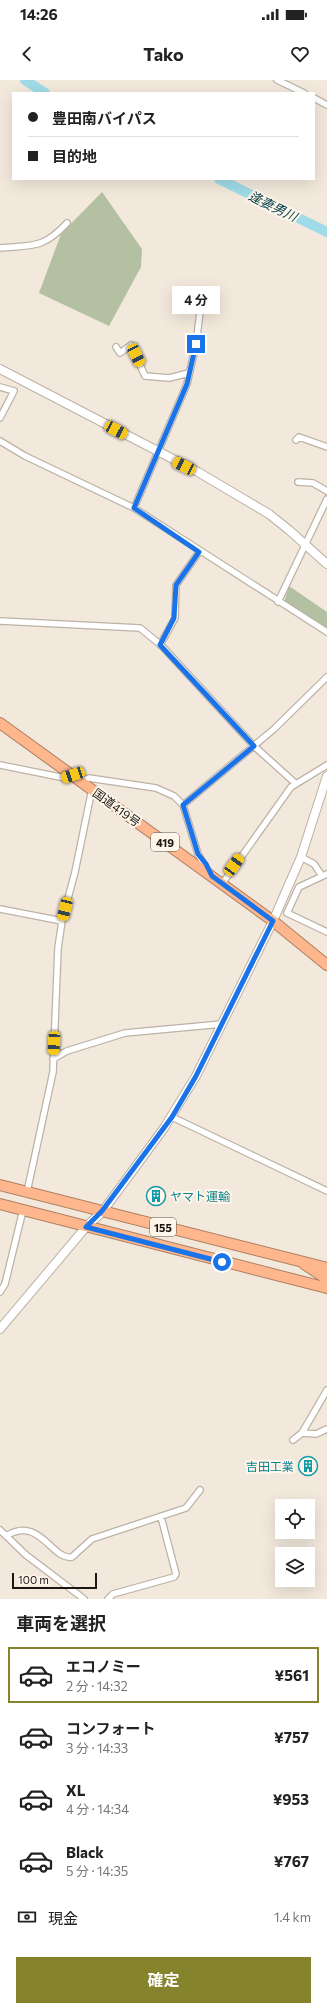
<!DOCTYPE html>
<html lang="ja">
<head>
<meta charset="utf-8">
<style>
	:root { --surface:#fff; --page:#f6f6f6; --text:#222; --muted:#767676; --line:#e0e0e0; --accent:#85842d }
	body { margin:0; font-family:Commissioner,"Noto Sans JP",sans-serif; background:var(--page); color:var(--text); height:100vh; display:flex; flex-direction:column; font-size:15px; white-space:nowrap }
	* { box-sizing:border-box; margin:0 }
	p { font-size:13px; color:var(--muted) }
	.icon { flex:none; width:22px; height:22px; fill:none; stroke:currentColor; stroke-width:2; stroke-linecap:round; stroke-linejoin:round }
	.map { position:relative; height:1519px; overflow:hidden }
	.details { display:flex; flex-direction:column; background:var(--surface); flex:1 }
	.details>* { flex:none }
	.hud { position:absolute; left:12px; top:12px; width:303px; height:88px; border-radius:0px; box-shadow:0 4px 16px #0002; display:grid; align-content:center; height:88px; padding:0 16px; background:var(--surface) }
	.tools { position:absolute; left:275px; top:1419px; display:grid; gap:8px }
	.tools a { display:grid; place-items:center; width:40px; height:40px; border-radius:0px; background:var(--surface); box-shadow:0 4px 16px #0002; font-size:20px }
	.scale { position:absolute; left:12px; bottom:10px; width:85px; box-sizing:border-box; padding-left:4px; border:2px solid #1a1612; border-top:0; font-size:11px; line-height:14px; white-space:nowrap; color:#1a1612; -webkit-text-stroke:3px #fef6eb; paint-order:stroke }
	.end { position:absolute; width:18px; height:18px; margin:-9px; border:5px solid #1a73e8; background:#fff; box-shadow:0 0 0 2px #fff }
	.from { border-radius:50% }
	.bubble { position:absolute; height:28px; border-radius:0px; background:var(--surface); box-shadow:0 4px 16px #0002; font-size:13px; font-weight:700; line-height:28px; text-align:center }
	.car { position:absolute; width:12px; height:24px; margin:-12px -6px; border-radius:5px; box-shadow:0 0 3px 1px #0007; background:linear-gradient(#f5c518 24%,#345 0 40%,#f5c518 0 76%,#345 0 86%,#f5c518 0) }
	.hud b { display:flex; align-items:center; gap:14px; height:38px; font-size:15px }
	.hud b+b { border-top:1px solid var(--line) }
	.hud i { width:10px; height:10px; background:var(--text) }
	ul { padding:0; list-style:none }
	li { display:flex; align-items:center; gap:12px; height:56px; margin:0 8px 6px; padding:0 8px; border:2px solid transparent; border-radius:0px }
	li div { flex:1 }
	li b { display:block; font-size:15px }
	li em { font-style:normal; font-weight:700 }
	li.on { border-color:var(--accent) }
	li>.icon { width:36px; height:36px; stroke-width:1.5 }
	h2 { padding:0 16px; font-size:18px; line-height:48px }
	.pay { display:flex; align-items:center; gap:10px; height:44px; padding:0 16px; font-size:15px }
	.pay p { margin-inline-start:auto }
	.action { display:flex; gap:8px; margin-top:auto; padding:8px 16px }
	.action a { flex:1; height:46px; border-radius:0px; background:var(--accent); color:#fff; font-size:16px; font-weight:700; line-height:46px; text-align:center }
	.status { display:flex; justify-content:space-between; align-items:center; height:28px; padding:0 20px; background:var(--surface); direction:ltr }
	.status svg { height:11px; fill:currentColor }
	header { display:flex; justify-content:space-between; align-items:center; height:52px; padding:0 16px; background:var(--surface); font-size:18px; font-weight:700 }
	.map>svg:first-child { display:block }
</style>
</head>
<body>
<div class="status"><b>14:26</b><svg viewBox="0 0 49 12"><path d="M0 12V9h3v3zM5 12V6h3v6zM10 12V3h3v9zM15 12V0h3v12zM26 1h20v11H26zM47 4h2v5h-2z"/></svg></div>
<header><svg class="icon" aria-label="back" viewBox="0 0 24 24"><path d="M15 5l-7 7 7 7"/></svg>Tako<svg class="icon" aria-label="heart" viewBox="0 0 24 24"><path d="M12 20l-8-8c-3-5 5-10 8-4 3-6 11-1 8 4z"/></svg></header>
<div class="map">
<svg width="327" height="1519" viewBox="0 0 327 1519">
	<rect width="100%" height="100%" fill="#f2e8db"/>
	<path fill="#b4c0a2" d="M102,112L142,169L141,187L109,246L39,213L61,154Z
		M289,506L327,532V548L284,522Z"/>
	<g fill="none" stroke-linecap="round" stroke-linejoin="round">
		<path stroke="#9fdbe8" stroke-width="10" d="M25,0L45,13
			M219,99L327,152"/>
		<defs>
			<path id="street" d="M277,0L304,13
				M314,18L327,25
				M0,168C33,165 43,169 67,143
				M116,267L120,273L131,265L145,296L169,298L189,293
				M0,307L14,311L0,338
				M296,360L299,357L327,367
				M0,361L25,376L134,428L327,552
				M298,402L313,403L327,411
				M134,428L187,304L196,264L200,232
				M278,522L327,419
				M0,541L140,548L161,565L254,666L295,703
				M160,565L175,538L176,505L199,472
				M0,685L65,698L73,695
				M80,701L89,698L156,708L174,716L183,725L198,774L210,794
				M183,725L274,649L327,597
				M301,777L314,784L322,796
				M327,794L299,807L287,833L327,852
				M222,804L291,707L327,685
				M0,829L62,841L58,868L53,992L27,1112
				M62,841L75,792L92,709
				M53,979L67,971L125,953L222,944
				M172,1037L327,1111
				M0,1212L5,1204L23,1130
				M302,1353L316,1354L327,1349
				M293,1360L302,1353L327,1310
				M0,1450L26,1475L84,1519
				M6,1456C40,1435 52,1481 72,1477L92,1459L186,1428L200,1410
				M108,1519L113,1514L174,1497L176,1494L161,1437"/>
			<path id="secondary" d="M0,289L198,392L242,418L269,434L289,450L327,484
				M0,1249L86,1147L103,1131L164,1048L196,996L273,841L301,777L327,696"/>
			<path id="highway" d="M0,643L273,841L327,885
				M0,1105L327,1188
				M0,1124L327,1208
				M304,1184L327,1199"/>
		</defs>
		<use href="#street" stroke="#bcb2a6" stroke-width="8"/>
		<use href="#secondary" stroke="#bcb2a6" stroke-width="10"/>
		<use href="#highway" stroke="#ae7f62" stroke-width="12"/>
		<use href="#street" stroke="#fff" stroke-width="5.5"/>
		<use href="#secondary" stroke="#fff" stroke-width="8"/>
		<use href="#highway" stroke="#feb78d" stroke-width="10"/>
	</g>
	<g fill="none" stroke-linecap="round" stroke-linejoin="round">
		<path stroke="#1a73e8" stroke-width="5" d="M196,264L187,304L134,428L199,472L176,505L174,538L160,565L254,666L183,725L198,774L206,784L212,796L273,841L196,996L172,1037L102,1131L86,1147L222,1182"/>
	</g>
	<defs>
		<symbol id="building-ring" viewBox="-11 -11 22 22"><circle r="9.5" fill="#fef6eb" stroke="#0f9aa8" stroke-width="1.5"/><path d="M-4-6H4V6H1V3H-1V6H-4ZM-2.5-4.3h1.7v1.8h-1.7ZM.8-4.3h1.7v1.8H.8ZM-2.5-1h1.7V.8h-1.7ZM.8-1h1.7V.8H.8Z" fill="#0f9aa8"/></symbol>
	</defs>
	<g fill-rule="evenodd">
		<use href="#building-ring" x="145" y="1105" width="22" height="22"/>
		<use href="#building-ring" x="297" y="1375" width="22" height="22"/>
	</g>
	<g text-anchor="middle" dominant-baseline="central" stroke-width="4" stroke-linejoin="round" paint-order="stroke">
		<g fill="#fef6eb" stroke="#5e5953" stroke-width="1">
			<rect x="151" y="753" width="28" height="18" rx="3"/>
			<rect x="150" y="1138" width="26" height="18" rx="3"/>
		</g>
		<g font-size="11" font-weight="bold" fill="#1a1612">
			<text x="165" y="762">419</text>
			<text x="163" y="1147">155</text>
		</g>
		<g font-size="12" fill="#1a1612" stroke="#fef6eb">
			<text transform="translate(117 727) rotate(36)">国道419号</text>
		</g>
		<g font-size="12" fill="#0d838f" stroke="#fef6eb" text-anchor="start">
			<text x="170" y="1116">ヤマト運輸</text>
			<text x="294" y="1386" text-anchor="end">吉田工業</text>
		</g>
		<g font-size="13" font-style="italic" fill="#063f49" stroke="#fef6eb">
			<text transform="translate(273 126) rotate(26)">逢妻男川</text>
		</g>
	</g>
</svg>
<div class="tools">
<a><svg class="icon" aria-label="locate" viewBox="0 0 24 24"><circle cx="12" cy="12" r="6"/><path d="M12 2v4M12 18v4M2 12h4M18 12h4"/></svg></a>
<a><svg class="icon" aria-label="layers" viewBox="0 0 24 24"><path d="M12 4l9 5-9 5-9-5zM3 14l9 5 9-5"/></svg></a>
</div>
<div class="scale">100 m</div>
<i class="end from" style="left:222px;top:1182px"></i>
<i class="end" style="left:196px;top:264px"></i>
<div class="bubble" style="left:172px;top:206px;width:48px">4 分</div>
<i class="car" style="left:136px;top:275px;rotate:154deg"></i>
<i class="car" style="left:116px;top:350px;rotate:118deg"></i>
<i class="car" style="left:184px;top:386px;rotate:296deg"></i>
<i class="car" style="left:73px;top:695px;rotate:252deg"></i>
<i class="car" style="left:234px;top:785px;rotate:36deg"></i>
<i class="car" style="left:65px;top:829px;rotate:194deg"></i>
<i class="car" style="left:54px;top:963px;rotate:183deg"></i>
<div class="hud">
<b><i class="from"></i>豊田南バイパス</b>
<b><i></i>目的地</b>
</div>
</div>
<section class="details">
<h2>車両を選択</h2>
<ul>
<li class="on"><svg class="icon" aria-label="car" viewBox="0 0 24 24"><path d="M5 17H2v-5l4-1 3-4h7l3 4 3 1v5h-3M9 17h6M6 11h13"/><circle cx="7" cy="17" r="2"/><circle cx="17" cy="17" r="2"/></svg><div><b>エコノミー</b><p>2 分 · 14:32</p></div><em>¥561</em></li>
<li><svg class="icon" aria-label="car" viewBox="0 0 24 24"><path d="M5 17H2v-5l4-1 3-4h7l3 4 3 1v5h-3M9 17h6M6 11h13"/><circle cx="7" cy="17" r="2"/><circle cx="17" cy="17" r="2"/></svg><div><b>コンフォート</b><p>3 分 · 14:33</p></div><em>¥757</em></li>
<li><svg class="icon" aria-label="car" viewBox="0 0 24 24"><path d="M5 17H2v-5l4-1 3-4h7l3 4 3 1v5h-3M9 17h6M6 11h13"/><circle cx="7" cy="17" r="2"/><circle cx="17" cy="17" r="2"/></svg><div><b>XL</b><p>4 分 · 14:34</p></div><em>¥953</em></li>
<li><svg class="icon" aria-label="car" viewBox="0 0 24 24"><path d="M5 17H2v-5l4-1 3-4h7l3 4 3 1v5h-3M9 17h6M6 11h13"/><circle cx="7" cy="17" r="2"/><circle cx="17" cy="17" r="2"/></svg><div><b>Black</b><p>5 分 · 14:35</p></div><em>¥767</em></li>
</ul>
<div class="pay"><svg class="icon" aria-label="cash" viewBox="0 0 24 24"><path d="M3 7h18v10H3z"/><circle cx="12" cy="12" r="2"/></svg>現金<p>1.4 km</p></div>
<div class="action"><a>確定</a></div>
</section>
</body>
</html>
